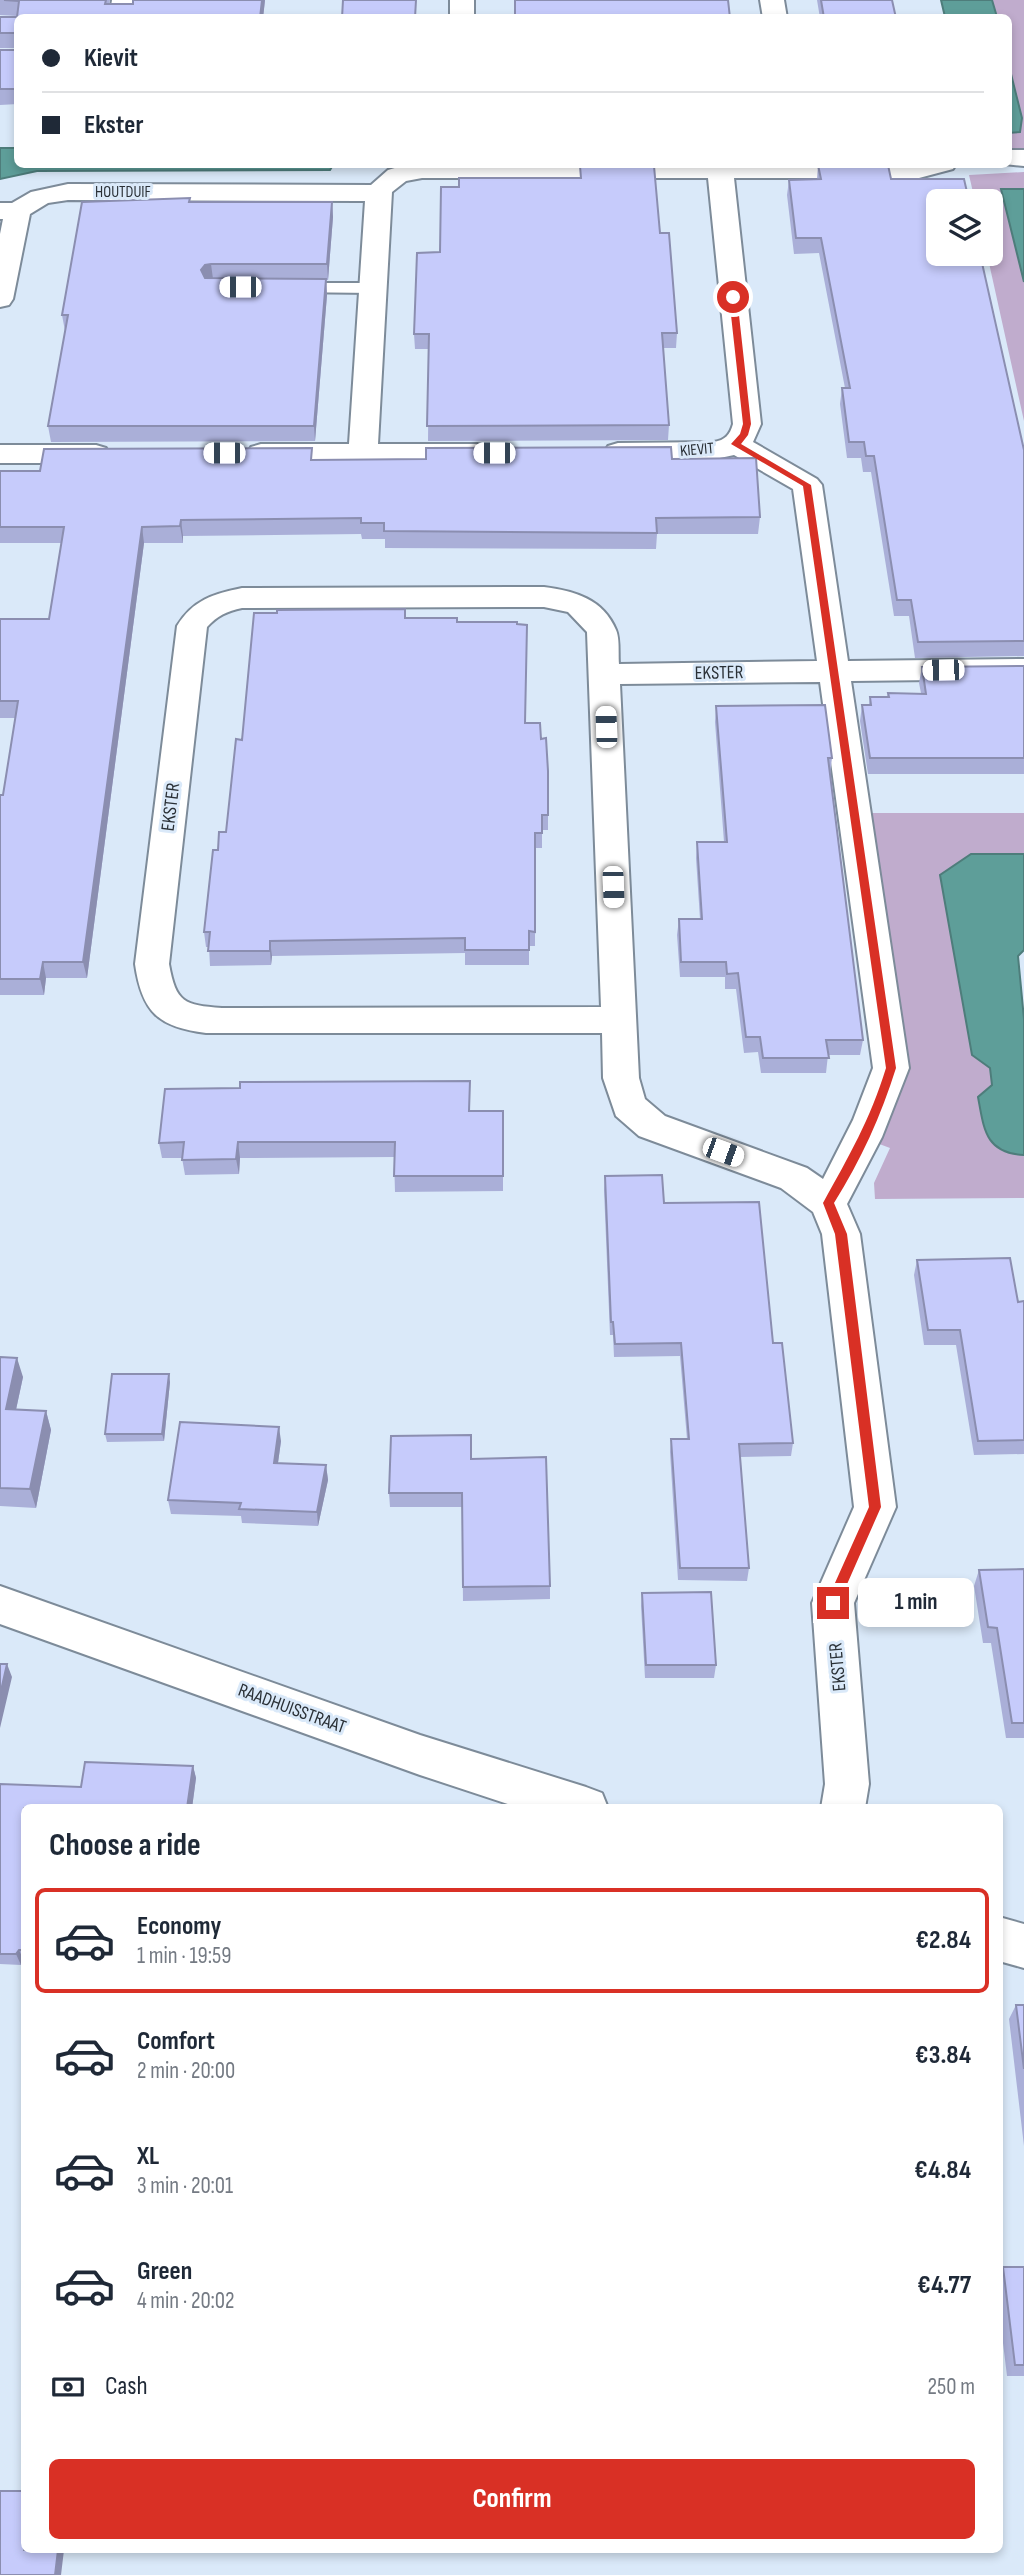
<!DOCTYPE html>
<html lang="en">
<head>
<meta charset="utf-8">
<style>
	:root { --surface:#fff; --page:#f2f2f3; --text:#1f2937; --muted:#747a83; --line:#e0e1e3; --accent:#d93025 }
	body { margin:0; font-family:"Sofia Sans Condensed",sans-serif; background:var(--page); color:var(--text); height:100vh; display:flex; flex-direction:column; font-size:26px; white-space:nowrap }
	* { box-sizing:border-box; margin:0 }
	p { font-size:23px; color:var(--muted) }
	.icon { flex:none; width:38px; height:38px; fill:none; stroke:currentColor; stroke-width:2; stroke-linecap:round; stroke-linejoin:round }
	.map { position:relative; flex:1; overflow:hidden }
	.drawer { position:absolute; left:21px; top:1804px; width:982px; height:749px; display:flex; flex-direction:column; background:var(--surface); border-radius:10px; box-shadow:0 4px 10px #0003 }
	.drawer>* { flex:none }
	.top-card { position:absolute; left:14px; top:14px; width:998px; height:154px; border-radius:10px; box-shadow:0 4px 10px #0003; display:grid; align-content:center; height:154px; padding:0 28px; background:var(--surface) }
	.controls { position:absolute; left:926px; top:189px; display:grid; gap:14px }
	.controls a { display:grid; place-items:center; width:77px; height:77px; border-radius:10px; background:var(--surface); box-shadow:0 4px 10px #0003; font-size:35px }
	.end { position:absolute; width:32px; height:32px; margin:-16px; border:9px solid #d93025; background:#fff; box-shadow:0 0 0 4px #fff }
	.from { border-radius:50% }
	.bubble { position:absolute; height:49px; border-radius:10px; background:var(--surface); box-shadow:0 4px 10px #0003; font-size:23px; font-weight:700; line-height:49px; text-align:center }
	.car { position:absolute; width:21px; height:42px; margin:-21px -10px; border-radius:9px; box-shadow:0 0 5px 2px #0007; background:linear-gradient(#fff 24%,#345 0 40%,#fff 0 76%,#345 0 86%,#fff 0) }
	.top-card b { display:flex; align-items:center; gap:24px; height:66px; font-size:26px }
	.top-card b+b { border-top:2px solid var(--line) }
	.top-card i { width:18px; height:18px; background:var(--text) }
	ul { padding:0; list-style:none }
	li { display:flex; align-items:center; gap:21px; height:105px; margin:0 14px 10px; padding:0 14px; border:4px solid transparent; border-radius:10px }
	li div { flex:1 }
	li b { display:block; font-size:26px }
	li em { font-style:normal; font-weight:700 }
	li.active { border-color:var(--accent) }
	li>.icon { width:63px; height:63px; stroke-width:1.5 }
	h2 { padding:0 28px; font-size:32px; line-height:84px }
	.pay { display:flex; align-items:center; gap:18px; height:77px; padding:0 28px; font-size:26px }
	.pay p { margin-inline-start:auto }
	.primary-button { display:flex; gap:14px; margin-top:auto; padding:14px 28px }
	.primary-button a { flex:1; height:80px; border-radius:10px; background:var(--accent); color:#fff; font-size:28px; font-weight:700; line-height:80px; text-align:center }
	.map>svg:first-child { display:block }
</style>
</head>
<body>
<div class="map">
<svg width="1024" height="2575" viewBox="0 0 1024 2575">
	<rect width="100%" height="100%" fill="#dae9f9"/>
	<path fill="#c0accd" d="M992,0H1024V149H1008V133L1019,132L1022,118L1008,62V18L997,17Z
		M1024,172V189L1001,190L1024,282V421L987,254H990V201H975L969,175Z
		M866,813H1024V854H971L972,1054L990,1068L992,1085L1017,1155H1024V1198L875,1199L874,1183L890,1148L874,1142L899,1096L902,1078Z"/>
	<path fill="#5e9e99" stroke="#4e7d7b" stroke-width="2" d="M941,0H992L997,17H945Z
		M1008,62L1022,118L1020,132L1008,133Z
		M0,148H17L18,164L333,165L330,170L37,171L0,179Z
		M1001,189H1024V282Z
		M971,854H1024V950L1018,956L1024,1019V1155C985,1153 984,1129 978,1097L992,1085L990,1068L972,1055L940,875Z"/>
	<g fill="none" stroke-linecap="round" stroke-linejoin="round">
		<defs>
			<path id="service" d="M294,283H373L382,288L373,293L288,292L285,288Z"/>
			<path id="minor" d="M112,0H136L133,18H109Z
				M450,0H474V18H450Z
				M760,0H784L787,18H763Z
				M1008,150H1024V166L1004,164H1008Z
				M408,164H956L953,169L919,178H734L761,424L753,442L817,479L822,485L848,661L1024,659V679L851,681L909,1068L882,1137L847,1204L860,1234L896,1507L854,1603L869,1784L865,1808H821L825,1784L812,1603L854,1507L822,1234L813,1212L781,1188L639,1136L616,1116L603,1078L602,1033H206C158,1027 142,1012 135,964L177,626C193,600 213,594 242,588L544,587C575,591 603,599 616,630C620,639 618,654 619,664L817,661L793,489L734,455C698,464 644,467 608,458L604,452L608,446L618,443L714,442C725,440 730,435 733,424L708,178H422L406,181L392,192L378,444H477L487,447L491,453L487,459L477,462H261L251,459L247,453L251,447L261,444H349L365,201L68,200L48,203L30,214L13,299L9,305L0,307V234L3,219H0V203H12L31,192L68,184L371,185L388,170ZM544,607L568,612L587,632L601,1007L222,1008C184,1005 176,1003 169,964L207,627C217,616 227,611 242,608ZM820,682L873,1068L853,1120L823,1179L807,1168L665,1116L645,1099L639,1078L620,684Z
				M0,445H96L106,448L110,454L106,460L96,463H0Z"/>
			<path id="tertiary" d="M0,1586L420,1735L586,1787L602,1793L608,1808H520L420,1775L0,1624Z
				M999,1917L1024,1924V1968L999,1961Z"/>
		</defs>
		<use href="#service" stroke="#7d8b99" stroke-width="4"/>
		<use href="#minor" stroke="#7d8b99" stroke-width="4"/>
		<use href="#tertiary" stroke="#7d8b99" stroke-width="4"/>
		<use href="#service" fill="#fff" fill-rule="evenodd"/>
		<use href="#minor" fill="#fff" fill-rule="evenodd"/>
		<use href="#tertiary" fill="#fff" fill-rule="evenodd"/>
	</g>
	<path fill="#aaafd8" d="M0,0H110L109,4H133V0H265L263,18H18V104L0,105V50H17V48H0V17H17V16L0,15Z
		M817,0H892L896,18H820Z
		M818,165L891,179L1024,450V656L915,658L909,616H894L871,472H863L861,458H847L840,404L842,388H845L819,253L794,254L787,195L789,180H817Z
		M580,166L660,233L677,333L676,348H663L669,425L668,440L428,441L429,349H415L414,334L459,187L580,178Z
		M190,198V202H332L333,217L328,280H326L327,295L315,441L51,442L48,426L65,331L62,315Z
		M672,459L760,517L758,534H657L656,549L385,548V539H362L361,534L183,536V543H144L87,978H46L44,995H0V795H3L15,718H0V620L49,619L61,543H0V471H40L313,460Z
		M405,609V618L457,622L525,723L541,739L548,771V830H542V848H535V946H529V965H465V953L272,956L271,965L210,966L209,947H206L204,932L218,850L226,832L242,740L277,613Z
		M1024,666V774H868L860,721L862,705H869L870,697H887L888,693H921L919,683L922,667Z
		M716,706L832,758L830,774L863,1040L860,1055H828L826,1073H761L758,1052L744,1053L736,989H725V977H680L677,935L679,919H700L696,858L697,842H724L715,722Z
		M470,1111H503V1191L395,1192L394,1157L240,1158L239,1174L185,1175L182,1158H162L159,1143Z
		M605,1176L664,1203L773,1343L793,1443L791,1456L740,1457L749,1568L747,1581L678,1580L670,1452L671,1439H687L680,1356L614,1357L613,1335H610L604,1190Z
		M917,1260L1018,1302L1024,1301V1454L974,1455L956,1345H924L914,1275Z
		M0,1357L23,1377L16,1410L46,1411L51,1430L36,1508L0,1506Z
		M170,1382L164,1441L107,1442L105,1434Z
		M281,1441L278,1463L326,1465L328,1480L318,1526L242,1523L241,1516L171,1514L168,1500Z
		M472,1459L550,1586V1599L463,1601L462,1507H390L389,1493Z
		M1024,1569V1738H1006L991,1643H983L974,1586L979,1570Z
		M642,1593L716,1665L714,1678H645L641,1606Z
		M193,1766L196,1778L192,1808H24V1961L21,1965L0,1964V1784L81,1787Z
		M1016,2005H1024V2146L1009,2019Z
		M1003,2267H1024V2376H1007L999,2310V2273Z"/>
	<path fill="#8b8eb0" d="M262,0H265L263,18H260Z
		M332,202L333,217L328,280L327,264Z
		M211,264L213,279L207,280L201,270L205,265Z
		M326,279L327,295L315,441L314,426Z
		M181,520L183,536V543L180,526Z
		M142,527L144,543L87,978L83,962Z
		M270,941L272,956L271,965L270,951Z
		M43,962L46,978L44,995L40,979Z
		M238,1142L240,1158L239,1174L236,1159Z
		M17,1358L23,1377L12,1428L6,1409Z
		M169,1374L170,1382L164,1441L162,1434Z
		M46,1411L51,1430L36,1508L30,1489Z
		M279,1427L281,1441L276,1477L274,1463Z
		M326,1465L328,1480L318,1526L317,1512Z
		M7,1664L12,1677L0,1728V1695Z
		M193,1766L196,1778L192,1808H187Z
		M19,1950L24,1961L21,1965L16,1954Z
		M58,2550H64L61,2575H55Z"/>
	<path fill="#c6cbfb" stroke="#8b8eb0" stroke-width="2" d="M4,0H106L105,4H133V0H262L260,18H18V89H0V50H17V33H0V17H17L19,1Z
		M343,0H416L415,18H342Z
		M515,0H728L730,18H515Z
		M821,0H892L896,18H824Z
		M818,165H888L891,179H964L969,201H938V254H980L1024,450V641L918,642L911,600H897L874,456H866L864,442H849L842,388H850L821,238H796L789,180L821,179Z
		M580,166H654L660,233H669L677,333H662L669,425L427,426L429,334H414L417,253L440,252L441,187H459V178H581Z
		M190,198L189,202H332L327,264H211L205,265L201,270L205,278L326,279L314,426H48L68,315H62L82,202Z
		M671,447L672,459L756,458L760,517L656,518L657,533L384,531V523H361V518L181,520L180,526L142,527L83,962H43L40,979H0V795H3L18,701H0V619H49L64,527H0V471H40L44,449L312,448L311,460L426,459V448Z
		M405,609V618H457V622H517V624L527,625L525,723H540L541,739L546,738L548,771V815H542V833H535V932L529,931V950H465V938L270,941V951H208L210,932H204L213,850H218L219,832H226L236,739L242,740L254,613H277V610Z
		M1024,666V758H870L862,705H871L870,697H889L888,693L926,694L922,667Z
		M825,705L832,758H828L863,1040H826L829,1058H763L760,1037H746L738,973L727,974L726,962H681L679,919H702L697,842H727L716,706Z
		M470,1081L469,1111H503V1176H394L395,1142H238L236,1159L182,1160L184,1142L159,1143L165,1089L240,1088V1082Z
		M662,1175L664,1203L759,1202L773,1343H782L793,1443L739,1444L749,1568H680L671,1439H689L681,1343L615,1344L613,1322H611L605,1176Z
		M1010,1258L1018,1302L1024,1301V1440L978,1441L960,1330H928L917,1260Z
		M0,1357L17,1358L6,1409L46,1411L30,1489L0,1488Z
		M112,1374H169L162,1434H105Z
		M180,1422L279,1427L274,1463L326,1465L317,1512L239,1509L241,1503L168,1500Z
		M471,1435V1459L546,1457L550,1586L463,1587L462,1493H389L391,1436Z
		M1024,1569V1723H1012L997,1628L988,1627L979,1570Z
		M711,1592L716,1665H646L642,1593Z
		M0,1664H7L0,1695Z
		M85,1762L193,1766L187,1808H24V1950H19L16,1954H0V1784L81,1787Z
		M1016,2005H1024V2069Z
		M1003,2267H1024V2365H1015Z
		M0,2491H24V2550H58L55,2575H0Z"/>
	<path fill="#d93025" d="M733,295L737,297L751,424L748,435L741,444L811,485L896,1068C881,1116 861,1160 834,1203L847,1234L881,1507L837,1607L833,1609L826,1603L869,1507L835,1234L823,1203C849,1156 870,1120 886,1068L803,486L731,444L740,434L743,424L729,297Z"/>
	<g text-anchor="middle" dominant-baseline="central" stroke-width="6" stroke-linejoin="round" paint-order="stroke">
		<g font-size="16" fill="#2a3036" stroke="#dae9f9">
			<text x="123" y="192">HOUTDUIF</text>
			<text transform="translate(697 450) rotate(-5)">KIEVIT</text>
		</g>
		<g font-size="19" fill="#2a3036" stroke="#dae9f9">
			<text transform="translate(719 673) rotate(-1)">EKSTER</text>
			<text transform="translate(171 807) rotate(-83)">EKSTER</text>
			<text transform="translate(838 1667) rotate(-95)">EKSTER</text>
			<text transform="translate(292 1709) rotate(20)">RAADHUISSTRAAT</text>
		</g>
	</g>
</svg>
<div class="controls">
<a><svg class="icon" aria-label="layers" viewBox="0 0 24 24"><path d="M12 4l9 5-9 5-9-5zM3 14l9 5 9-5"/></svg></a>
</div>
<i class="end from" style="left:733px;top:297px"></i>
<i class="end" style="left:833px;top:1603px"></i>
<div class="bubble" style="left:858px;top:1578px;width:116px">1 min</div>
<i class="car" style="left:240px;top:287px;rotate:270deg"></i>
<i class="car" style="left:224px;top:453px;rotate:270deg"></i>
<i class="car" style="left:494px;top:453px;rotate:270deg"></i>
<i class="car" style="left:943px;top:670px;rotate:269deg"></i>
<i class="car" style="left:606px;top:727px;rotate:358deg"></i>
<i class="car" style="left:613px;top:887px;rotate:178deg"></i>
<i class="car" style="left:723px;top:1152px;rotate:110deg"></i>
<div class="top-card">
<b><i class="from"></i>Kievit</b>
<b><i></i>Ekster</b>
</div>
<section class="drawer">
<h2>Choose a ride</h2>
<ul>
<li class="active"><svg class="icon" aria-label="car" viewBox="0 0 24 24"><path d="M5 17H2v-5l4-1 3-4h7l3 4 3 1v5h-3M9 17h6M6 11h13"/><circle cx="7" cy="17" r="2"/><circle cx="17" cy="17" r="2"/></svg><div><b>Economy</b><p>1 min · 19:59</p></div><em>€2.84</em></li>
<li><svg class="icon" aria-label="car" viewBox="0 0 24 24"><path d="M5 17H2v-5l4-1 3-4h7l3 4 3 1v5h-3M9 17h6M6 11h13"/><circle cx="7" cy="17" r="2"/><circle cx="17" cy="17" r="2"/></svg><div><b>Comfort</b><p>2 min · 20:00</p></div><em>€3.84</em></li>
<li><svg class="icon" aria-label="car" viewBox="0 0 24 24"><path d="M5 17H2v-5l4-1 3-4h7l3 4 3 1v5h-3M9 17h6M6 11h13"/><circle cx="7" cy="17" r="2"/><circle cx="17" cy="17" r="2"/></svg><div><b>XL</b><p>3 min · 20:01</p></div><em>€4.84</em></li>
<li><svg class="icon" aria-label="car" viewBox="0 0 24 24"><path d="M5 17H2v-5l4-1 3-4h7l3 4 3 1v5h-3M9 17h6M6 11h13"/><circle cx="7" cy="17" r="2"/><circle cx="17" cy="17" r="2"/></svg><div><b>Green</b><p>4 min · 20:02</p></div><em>€4.77</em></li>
</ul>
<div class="pay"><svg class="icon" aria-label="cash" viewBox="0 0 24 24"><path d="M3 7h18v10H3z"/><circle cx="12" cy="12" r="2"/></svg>Cash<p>250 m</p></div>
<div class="primary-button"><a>Confirm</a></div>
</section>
</div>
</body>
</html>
